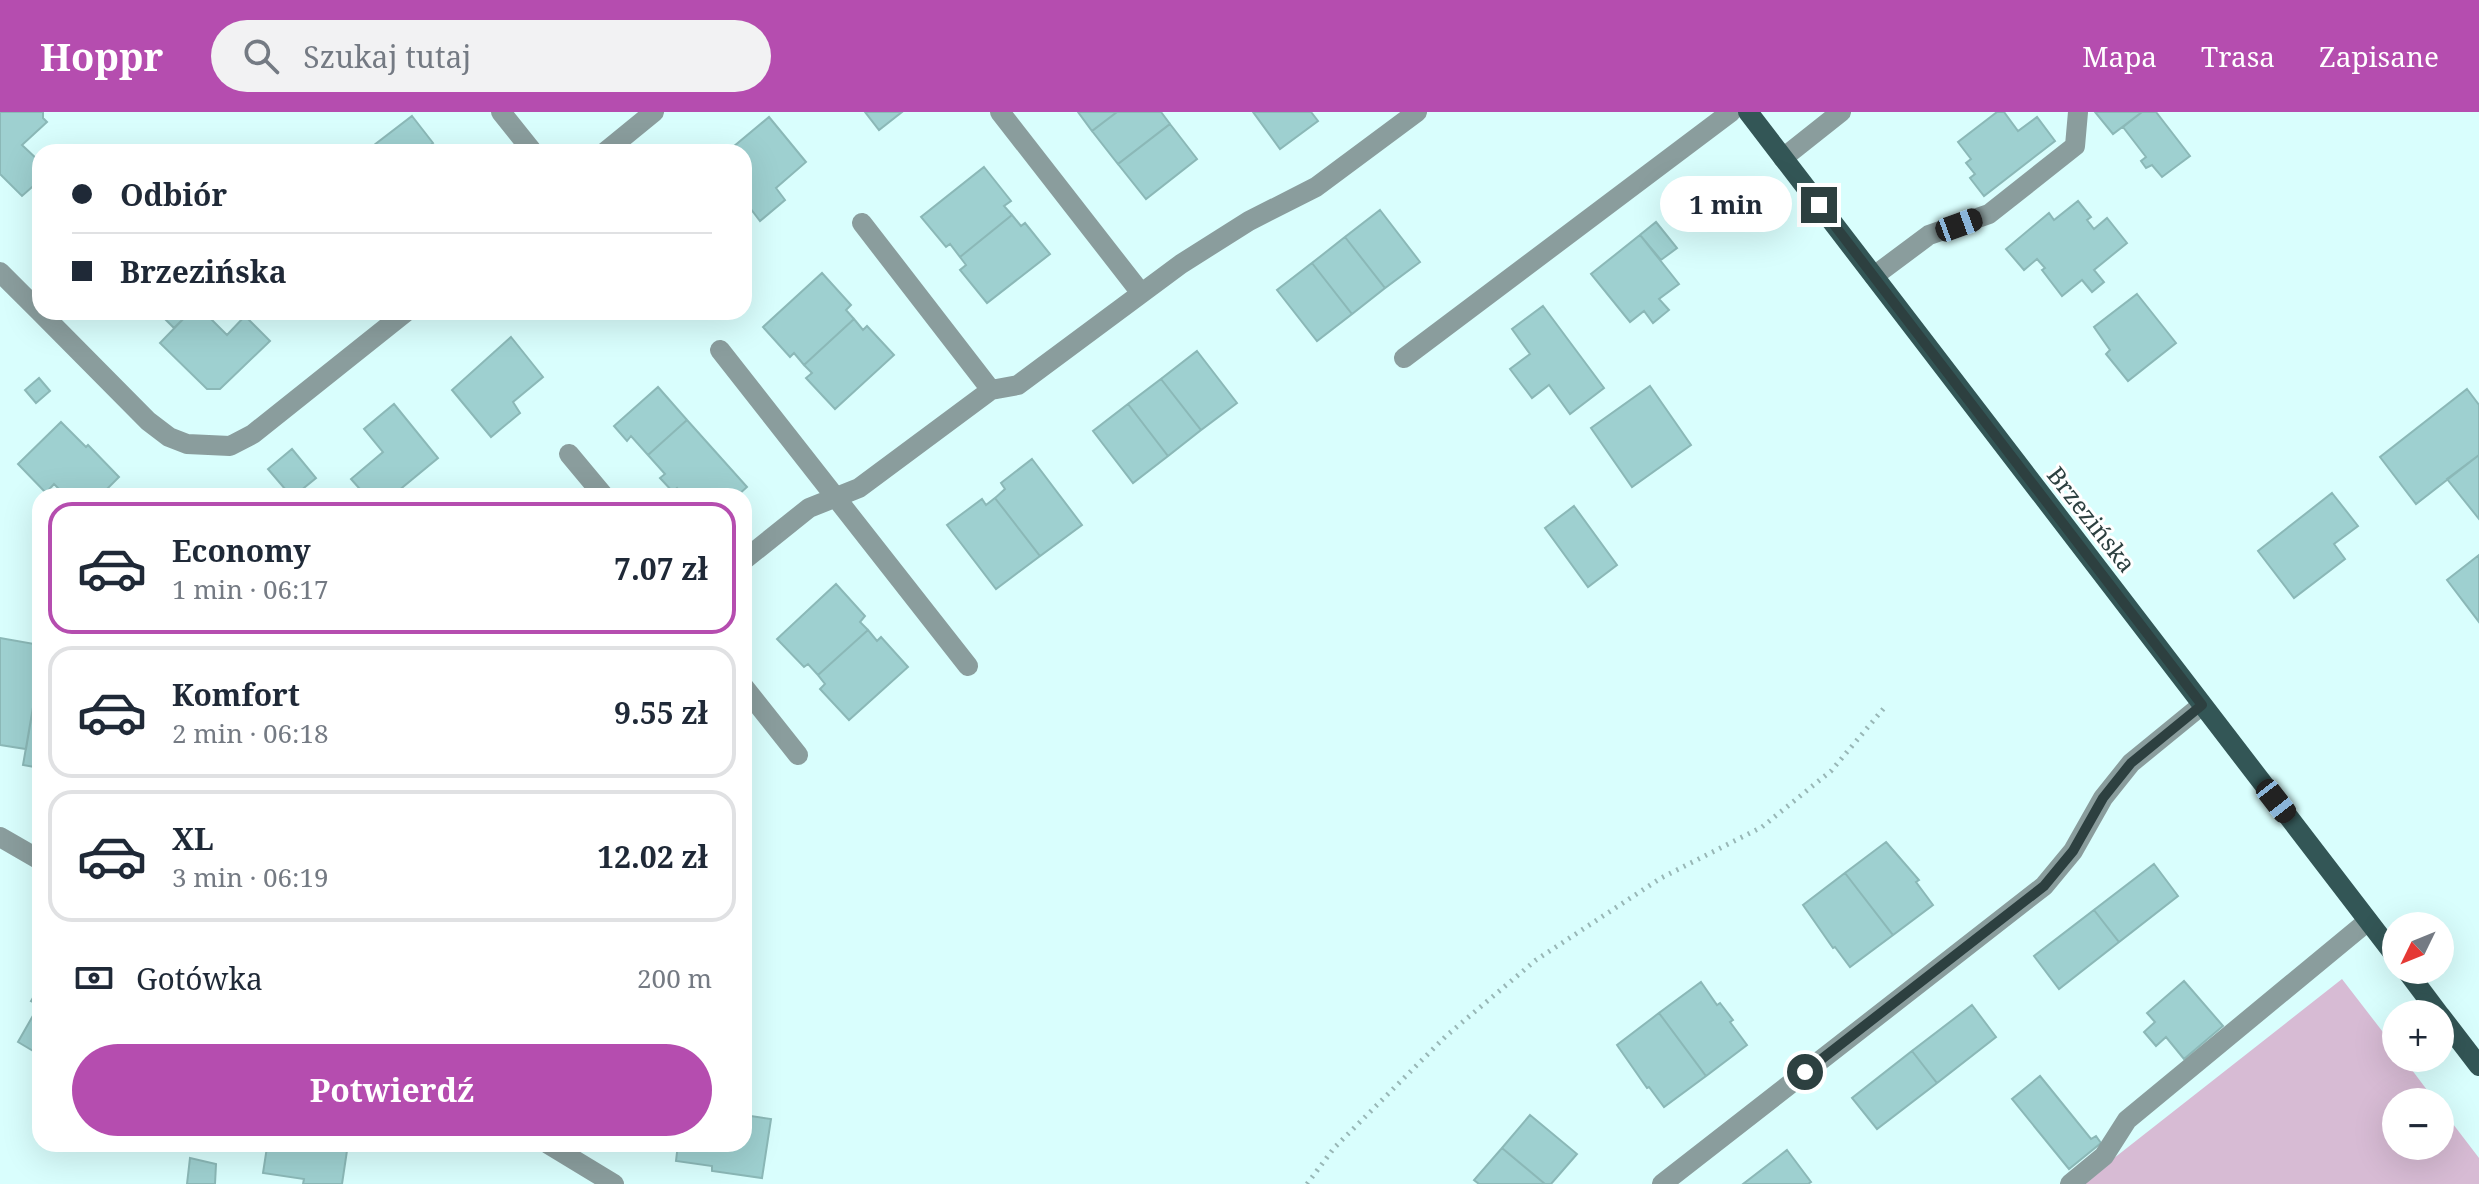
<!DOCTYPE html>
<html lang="pl">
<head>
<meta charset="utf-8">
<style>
	:root { --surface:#fff; --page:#f2f2f3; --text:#1f2937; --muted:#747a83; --line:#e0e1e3; --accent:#b54daf }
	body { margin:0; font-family:"Noto Serif",serif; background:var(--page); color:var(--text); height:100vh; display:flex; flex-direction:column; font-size:30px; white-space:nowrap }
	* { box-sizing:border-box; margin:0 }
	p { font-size:26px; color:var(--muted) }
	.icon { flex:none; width:44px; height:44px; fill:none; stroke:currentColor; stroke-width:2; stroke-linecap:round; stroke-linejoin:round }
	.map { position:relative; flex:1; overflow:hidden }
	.panel { position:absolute; left:32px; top:376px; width:720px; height:664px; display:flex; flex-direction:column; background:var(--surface); border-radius:24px; box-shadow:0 8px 32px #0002 }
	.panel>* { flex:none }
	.banner { position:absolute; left:32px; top:32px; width:720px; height:176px; border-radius:24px; box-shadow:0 8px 32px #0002; display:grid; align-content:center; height:176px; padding:0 40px; background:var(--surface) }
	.needle { width:52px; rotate:227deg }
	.buttons { position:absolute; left:2382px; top:800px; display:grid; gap:16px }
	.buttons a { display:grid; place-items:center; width:72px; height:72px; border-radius:50%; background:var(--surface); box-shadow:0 8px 32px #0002; font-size:40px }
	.end { position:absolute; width:36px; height:36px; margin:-18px; border:10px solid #2d4040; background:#fff; box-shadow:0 0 0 4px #fff }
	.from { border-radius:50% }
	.bubble { position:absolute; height:56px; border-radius:28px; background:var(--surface); box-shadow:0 8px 32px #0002; font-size:26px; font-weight:700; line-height:56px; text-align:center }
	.car { position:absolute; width:24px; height:48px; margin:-24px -12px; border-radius:10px; box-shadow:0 0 6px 2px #0007; background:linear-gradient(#222 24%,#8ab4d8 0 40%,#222 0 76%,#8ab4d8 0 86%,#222 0) }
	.banner b { display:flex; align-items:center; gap:28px; height:76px; font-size:30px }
	.banner b+b { border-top:2px solid var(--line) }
	.banner i { width:20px; height:20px; background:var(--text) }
	ul { padding:14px 0 0; list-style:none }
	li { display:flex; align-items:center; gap:24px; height:132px; margin:0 16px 12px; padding:0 24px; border:4px solid var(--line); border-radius:24px }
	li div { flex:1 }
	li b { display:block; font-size:30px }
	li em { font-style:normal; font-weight:700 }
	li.current { border-color:var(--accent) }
	li>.icon { width:72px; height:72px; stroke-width:1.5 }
	.pay { display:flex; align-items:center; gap:20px; height:88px; padding:0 40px; font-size:30px }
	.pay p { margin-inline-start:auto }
	.primary-button { display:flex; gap:16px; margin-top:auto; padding:16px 40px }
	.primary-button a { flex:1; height:92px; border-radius:48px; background:var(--accent); color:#fff; font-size:32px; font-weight:700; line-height:92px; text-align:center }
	header { display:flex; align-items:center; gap:48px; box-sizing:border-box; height:112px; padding:0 40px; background:var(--accent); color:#fff }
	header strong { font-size:38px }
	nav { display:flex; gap:44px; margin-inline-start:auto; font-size:28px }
	.search { width:560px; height:72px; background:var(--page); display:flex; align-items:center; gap:20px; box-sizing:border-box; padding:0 28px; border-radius:44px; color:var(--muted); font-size:30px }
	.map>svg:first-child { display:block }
</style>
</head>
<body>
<header>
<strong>Hoppr</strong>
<div class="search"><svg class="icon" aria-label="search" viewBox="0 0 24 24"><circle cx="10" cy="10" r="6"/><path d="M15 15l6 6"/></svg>Szukaj tutaj</div>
<nav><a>Mapa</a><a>Trasa</a><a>Zapisane</a></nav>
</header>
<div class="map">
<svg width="2479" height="1072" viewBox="0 0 2479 1072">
	<rect width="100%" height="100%" fill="#d9fefd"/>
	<path fill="#d7bbd4" d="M2342,867L2396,937V946H2403L2436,990H2396V1034H2440V995L2479,1046V1072H2081Z"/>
	<path fill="#9ed0d0" stroke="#8bb8b7" stroke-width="2" d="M0,0H43V6L47,10L22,33L40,50V68L22,84L0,62Z
		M865,0H902L879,18Z
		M1078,0H1117L1092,19Z
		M1117,0H1161L1170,12L1118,52L1092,19Z
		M1253,0H1311L1318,9L1280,37Z
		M1997,0H2004L2018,19L2037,5L2055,29L1984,84L1970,66L1975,62L1966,51L1971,47L1958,30Z
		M2095,0H2142L2113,22Z
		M2142,0H2156L2190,44L2162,65L2152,53L2146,56L2141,49L2146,45L2123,15Z
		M412,4L433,31L428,35L432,40H365Z
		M769,5L806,50L776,76L785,88L760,109L750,96L747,100L744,96V40H727Z
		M1170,12L1197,47L1146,87L1118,52Z
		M984,55L1011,89L1004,94L1012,103L960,145L950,132L946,135L921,105Z
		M2078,89L2091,105L2087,108L2094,117L2107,106L2127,131L2094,158L2104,170L2092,180L2082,168L2062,184L2042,158L2045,156L2037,147L2024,158L2006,137L2049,101L2054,108Z
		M1380,98L1420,150L1385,176L1345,125Z
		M1012,103L1021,114L1025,111L1050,142L987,191L960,158L966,153L960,145Z
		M1656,110L1677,136L1661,148L1640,123Z
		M1640,123L1679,172L1659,187L1669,198L1653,211L1644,199L1630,210L1591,162Z
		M1345,125L1385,176L1352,202L1312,151Z
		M1312,151L1352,202L1317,229L1277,178Z
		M822,161L851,193L846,198L854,207L804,253L794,241L790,245L763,215Z
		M2137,182L2176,231L2128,269L2106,242L2110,238L2094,215Z
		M1543,194L1604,276L1570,302L1549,273L1532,286L1510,257L1530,242L1512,217Z
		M158,200H190L174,216Z
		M190,200H204L227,223L245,204L270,229L220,277H207L160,231Z
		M854,207L863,218L867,214L894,243L835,297L806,266L812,261L804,253Z
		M511,225L543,265L513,290L520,301L491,325L452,278Z
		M1197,239L1237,291L1201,318L1161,267Z
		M39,266L50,279L36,291L25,278Z
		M1161,267L1201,318L1168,344L1128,292Z
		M1650,274L1691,333L1632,375L1591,316Z
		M658,275L687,308L648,343L631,324L627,329L614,314Z
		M2467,277L2479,293V343L2416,392L2380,345Z
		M394,292L438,346L392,384H366L351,367L383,340L364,317Z
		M1128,292L1168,344L1133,371L1093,319Z
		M687,308L747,375L737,384H684L677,376L673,380L660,366L665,362L648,343Z
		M61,310L86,335L88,333L119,365L100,384H66L54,372L46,381L18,352Z
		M292,337L316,366L294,384H291L268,357Z
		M2479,343V407L2447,367Z
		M1032,347L1082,413L1040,444L995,386L1005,377L1001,371Z
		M2332,381L2358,414L2334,432L2345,447L2294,486L2258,439Z
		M995,386L1040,444L996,477L947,413L982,387L986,393Z
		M1574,394L1617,453L1588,475L1545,416Z
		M2479,443V510L2447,468Z
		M836,472L865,504L860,510L868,518L818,563L808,552L804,555L777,527Z
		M868,518L877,529L881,525L908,555L849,608L820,577L825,572L818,563Z
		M0,526L40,533V555L26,637L0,633Z
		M40,555V656L23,653Z
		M1886,730L1919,768L1916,770L1933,793L1893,823L1845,761Z
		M2154,752L2178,784L2119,830L2094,798Z
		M1845,761L1893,823L1850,855L1835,835L1833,836L1803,793Z
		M2094,798L2119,830L2059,877L2034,844Z
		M2184,869L2223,914L2184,947L2166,925L2156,934L2144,920L2155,910L2147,901Z
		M1701,870L1717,893L1720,891L1733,908L1730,910L1747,933L1706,964L1659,901Z
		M40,874V943L18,930L39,893L31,889Z
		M1972,893L1996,925L1937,971L1912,939Z
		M1659,901L1706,964L1664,995L1649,975L1647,976L1617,933Z
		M1912,939L1937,971L1877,1017L1852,986Z
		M2040,964L2091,1027L2096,1024L2101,1031L2069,1057L2012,987Z
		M744,1003L771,1007L762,1066L712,1059V1054L676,1049L678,1032H744Z
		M1530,1003L1577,1042L1551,1072H1545L1502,1036Z
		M282,1032H348L342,1072H303L304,1067L263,1061L267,1035L282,1037Z
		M1502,1036L1545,1072H1479L1474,1068Z
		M1787,1038L1811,1070L1808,1072H1743Z
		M190,1046L216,1052L215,1072H187Z"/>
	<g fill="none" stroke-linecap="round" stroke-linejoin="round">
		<path stroke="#98b7b6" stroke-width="5" stroke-dasharray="2 6" stroke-linecap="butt" d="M1307,1072L1334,1036L1446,924L1536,848L1661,766L1762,715L1831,659L1884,596"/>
		<path stroke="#8a9d9d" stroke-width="20" d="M501,0L533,40
			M1000,0L1141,181
			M605,40L654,0
			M1783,46L1841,0
			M862,111L991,278
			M0,160L40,200
			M1874,164L1929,123L1989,102L2075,34L2078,0
			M40,200L148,309L169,325L187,332L230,334L253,322L406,200
			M720,238L968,554
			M1404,246L1731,0
			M569,342L604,384
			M744,448L809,396L859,376L991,278L1018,273L1181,152L1249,109L1316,75L1417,0
			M744,575L798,643
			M0,725L40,748
			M548,1032L614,1072
			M1662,1072L2044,774L2073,739L2103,686L2131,651L2202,593
			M2070,1072L2104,1044L2127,1008L2368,809"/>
		<path stroke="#335656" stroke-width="20" d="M1748,0L2396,845
			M2406,858L2439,902
			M2440,903L2479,954"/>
	</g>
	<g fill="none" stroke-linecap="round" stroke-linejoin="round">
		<path stroke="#2d4040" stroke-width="10" d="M1805,960L2044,774L2073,739L2103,686L2131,651L2202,593L1819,93"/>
	</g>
	<g text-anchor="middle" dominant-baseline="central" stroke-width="6" stroke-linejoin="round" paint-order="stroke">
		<g font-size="24" fill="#2d4040" stroke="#fff">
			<text transform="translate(2092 407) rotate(52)">Brzezińska</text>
		</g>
	</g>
</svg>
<div class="buttons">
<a><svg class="needle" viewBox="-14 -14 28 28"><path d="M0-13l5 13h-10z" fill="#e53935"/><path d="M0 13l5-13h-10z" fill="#747a83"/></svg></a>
<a>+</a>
<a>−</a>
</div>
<i class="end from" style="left:1805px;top:960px"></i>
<i class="end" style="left:1819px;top:93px"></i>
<div class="bubble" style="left:1660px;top:64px;width:132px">1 min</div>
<i class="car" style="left:1959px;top:113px;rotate:70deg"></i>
<i class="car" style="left:2276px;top:689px;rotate:142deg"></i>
<div class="banner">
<b><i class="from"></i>Odbiór</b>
<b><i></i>Brzezińska</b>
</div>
<section class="panel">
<ul>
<li class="current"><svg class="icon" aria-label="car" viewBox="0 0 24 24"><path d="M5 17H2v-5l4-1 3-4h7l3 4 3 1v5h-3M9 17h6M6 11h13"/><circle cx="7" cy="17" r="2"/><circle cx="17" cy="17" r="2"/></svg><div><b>Economy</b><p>1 min · 06:17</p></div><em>7.07 zł</em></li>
<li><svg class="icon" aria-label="car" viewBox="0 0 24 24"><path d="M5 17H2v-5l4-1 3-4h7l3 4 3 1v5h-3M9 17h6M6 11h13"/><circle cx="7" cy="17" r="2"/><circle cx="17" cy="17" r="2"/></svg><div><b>Komfort</b><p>2 min · 06:18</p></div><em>9.55 zł</em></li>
<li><svg class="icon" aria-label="car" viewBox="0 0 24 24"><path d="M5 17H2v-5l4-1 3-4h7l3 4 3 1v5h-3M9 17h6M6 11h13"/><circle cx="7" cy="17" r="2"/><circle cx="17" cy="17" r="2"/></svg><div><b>XL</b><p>3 min · 06:19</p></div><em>12.02 zł</em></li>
</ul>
<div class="pay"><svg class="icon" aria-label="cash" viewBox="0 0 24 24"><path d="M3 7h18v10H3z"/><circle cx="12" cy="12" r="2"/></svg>Gotówka<p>200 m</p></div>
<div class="primary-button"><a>Potwierdź</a></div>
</section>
</div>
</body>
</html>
